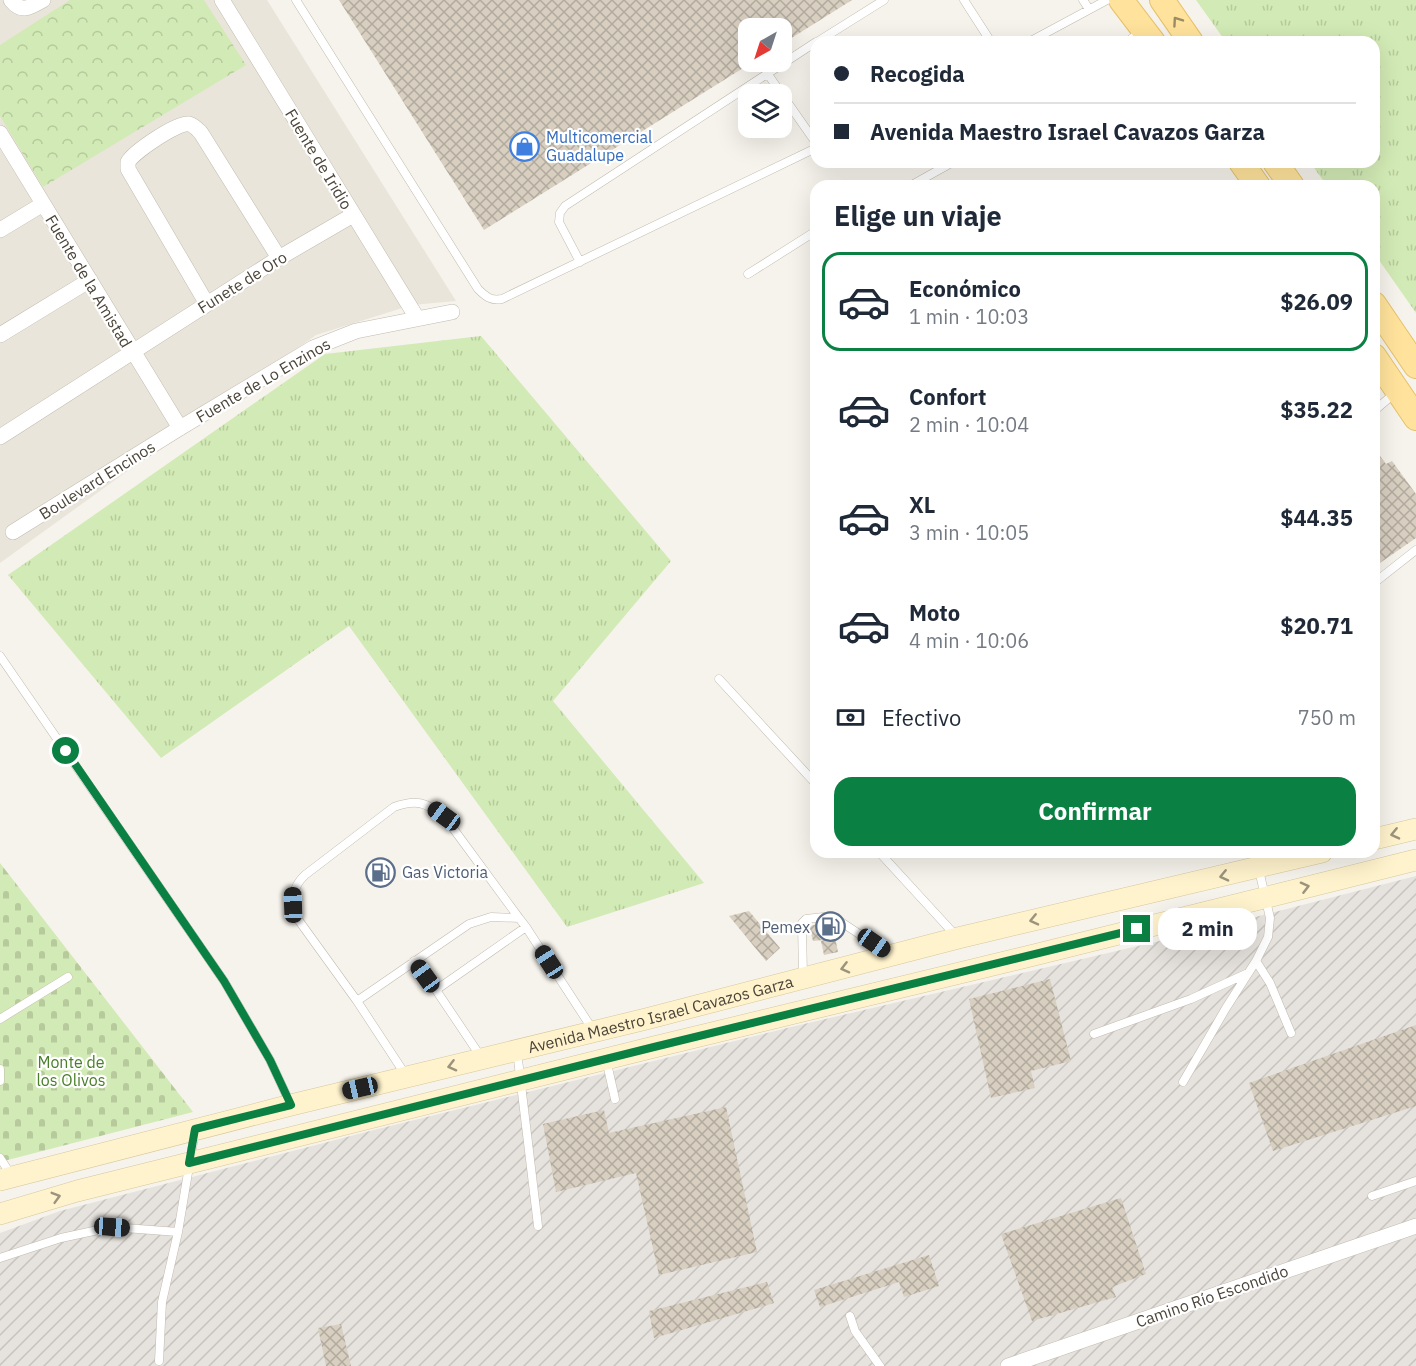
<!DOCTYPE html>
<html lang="es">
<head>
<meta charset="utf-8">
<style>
	:root { --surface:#fff; --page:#f6f6f7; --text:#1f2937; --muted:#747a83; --line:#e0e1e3; --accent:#0b8043 }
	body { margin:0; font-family:"IBM Plex Sans",sans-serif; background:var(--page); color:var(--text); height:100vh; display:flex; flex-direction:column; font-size:22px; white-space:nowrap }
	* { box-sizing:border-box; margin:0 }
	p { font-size:20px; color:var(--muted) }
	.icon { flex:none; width:33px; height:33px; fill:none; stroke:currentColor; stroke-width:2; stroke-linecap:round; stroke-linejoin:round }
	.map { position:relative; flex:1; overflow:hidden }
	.drawer { position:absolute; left:810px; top:180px; width:570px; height:678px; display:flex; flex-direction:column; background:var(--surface); border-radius:18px; box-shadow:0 6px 24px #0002 }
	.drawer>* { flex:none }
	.banner { position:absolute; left:810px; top:36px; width:570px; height:132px; border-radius:18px; box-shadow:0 6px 24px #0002; display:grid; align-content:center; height:132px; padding:0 24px; background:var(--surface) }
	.needle { width:39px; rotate:219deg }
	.fabs { position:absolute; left:738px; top:18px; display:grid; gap:12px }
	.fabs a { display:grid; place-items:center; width:54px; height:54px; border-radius:12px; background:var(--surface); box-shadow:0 6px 24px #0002; font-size:30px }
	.end { position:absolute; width:27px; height:27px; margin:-14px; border:8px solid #0b8043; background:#fff; box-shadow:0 0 0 3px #fff }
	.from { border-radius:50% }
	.bubble { position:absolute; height:42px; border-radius:18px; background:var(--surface); box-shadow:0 6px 24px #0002; font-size:20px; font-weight:700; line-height:42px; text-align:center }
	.car { position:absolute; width:18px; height:36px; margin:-18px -9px; border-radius:8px; box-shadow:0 0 4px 2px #0007; background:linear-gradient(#222 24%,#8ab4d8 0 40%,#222 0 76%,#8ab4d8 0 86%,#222 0) }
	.banner b { display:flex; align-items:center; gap:21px; height:57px; font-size:22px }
	.banner b+b { border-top:2px solid var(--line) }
	.banner i { width:15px; height:15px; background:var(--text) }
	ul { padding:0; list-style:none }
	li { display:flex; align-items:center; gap:18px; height:99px; margin:0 12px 9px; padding:0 12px; border:3px solid transparent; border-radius:18px }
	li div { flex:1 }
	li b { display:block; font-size:22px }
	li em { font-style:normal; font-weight:700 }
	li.current { border-color:var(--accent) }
	li>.icon { width:54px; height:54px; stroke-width:1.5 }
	h2 { padding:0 24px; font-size:27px; line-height:72px }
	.pay { display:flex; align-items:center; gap:15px; height:66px; padding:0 24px; font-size:22px }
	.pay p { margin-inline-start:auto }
	.cta { display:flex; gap:12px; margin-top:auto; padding:12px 24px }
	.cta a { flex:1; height:69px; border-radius:18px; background:var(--accent); color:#fff; font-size:24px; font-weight:700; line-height:69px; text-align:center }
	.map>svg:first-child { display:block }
</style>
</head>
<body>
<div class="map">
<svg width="1416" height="1366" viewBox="0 0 1416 1366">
	<defs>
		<pattern id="industrial-furrows" width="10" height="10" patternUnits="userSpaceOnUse" patternTransform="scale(1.5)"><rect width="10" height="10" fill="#e6e2dd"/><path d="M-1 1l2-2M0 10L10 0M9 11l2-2" fill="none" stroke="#c7c3be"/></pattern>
		<pattern id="grass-tufts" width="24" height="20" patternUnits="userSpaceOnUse" patternTransform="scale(1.5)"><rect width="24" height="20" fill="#d2eab5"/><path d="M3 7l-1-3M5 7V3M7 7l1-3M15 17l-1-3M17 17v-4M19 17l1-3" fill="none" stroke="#b6ca9c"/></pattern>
		<pattern id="cemetery-stones" width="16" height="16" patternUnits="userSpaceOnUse" patternTransform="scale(1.5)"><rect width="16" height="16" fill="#d2eab5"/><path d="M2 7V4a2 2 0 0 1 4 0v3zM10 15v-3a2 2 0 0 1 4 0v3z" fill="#b6ca9c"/></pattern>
		<pattern id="park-crowns" width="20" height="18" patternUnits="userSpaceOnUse" patternTransform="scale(1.5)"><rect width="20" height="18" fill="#d2eab5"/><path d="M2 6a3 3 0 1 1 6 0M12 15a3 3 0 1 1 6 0" fill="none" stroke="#b6ca9c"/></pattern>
		<pattern id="building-cross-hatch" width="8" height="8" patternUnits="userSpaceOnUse" patternTransform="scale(1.5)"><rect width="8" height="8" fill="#d8cfc1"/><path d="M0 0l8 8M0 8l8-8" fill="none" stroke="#b1aa9e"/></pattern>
	</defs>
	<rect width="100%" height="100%" fill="#f6f3ec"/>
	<path fill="#eae5da" d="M0,0H267L456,301L412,305L316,335L0,563Z"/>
	<path fill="url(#industrial-furrows)" d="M1416,876V1366H0V1233L60,1211L374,1130L787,1028L1185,935Z"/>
	<path fill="url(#grass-tufts)" d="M1196,0H1416V313L1374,253V186H1327L1310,162H1374V42H1226Z
		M481,336L671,561L553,701L704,883L567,927L349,626L161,758L8,575L325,354Z"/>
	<path fill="url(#cemetery-stones)" d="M0,863L193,1112L0,1162Z"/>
	<path fill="url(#park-crowns)" d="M70,0H204L246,65L43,187L0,116V45Z"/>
	<path fill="url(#building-cross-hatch)" d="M339,0H852L782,44V28H748V65L484,230Z
		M1374,448L1386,464L1392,461L1416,494V538L1374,567Z
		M749,911L780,948L766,961L729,916Z
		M823,923L828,939L835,937L838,952L824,955L821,941L824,940L813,941L809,926Z
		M1050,979L1071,1061L1031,1071L1035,1088L991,1098L969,999Z
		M1416,1025V1106L1273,1151L1249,1083Z
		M726,1107L757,1252L659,1275L636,1173L556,1192L543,1124L604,1110L609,1133Z
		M1121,1198L1146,1274L1112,1287L1116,1297L1032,1321L1001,1234Z
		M929,1255L939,1286L904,1297L899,1282L820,1307L814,1290Z
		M767,1282L774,1303L654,1338L649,1311Z
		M341,1324L351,1366H326L318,1328Z"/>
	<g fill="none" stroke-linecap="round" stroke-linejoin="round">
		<defs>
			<path id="lane" d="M296,0L478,289C486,297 491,301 502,299L816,148
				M964,0L991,42
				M1083,0L1089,9
				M817,42L884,0
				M1029,42L1107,0
				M1127,42L1140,32
				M767,73L816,143
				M910,186L953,162
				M580,262L559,222L560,213L565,206L816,42
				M748,274L816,231
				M1374,411L1396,392
				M1374,583L1416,550
				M0,656L224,981L270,1060L290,1103
				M719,679L816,784
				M879,852L957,937
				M414,961L436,990
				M1256,961L1270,983L1291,1033
				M803,978L802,923L806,919L832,916L888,953
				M357,1001L297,918C292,900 291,888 305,875L394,807C416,799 425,802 444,816L519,918
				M0,1019L68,977
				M1094,1034L1191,999L1248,973
				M517,1051L538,1226
				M481,1057L436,990L526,927L593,1030
				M606,1059L615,1099
				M0,1069V1081
				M405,1074L357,1001L469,924L491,917L519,918L526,927
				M1183,1082L1226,1008L1256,961L1268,937L1270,918L1259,870
				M0,1158L11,1175
				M1372,1196L1416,1181
				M0,1258L61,1238L112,1227L178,1232
				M850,1316L855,1331L880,1366
				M159,1361L162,1302L178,1232L195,1131"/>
			<path id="street" d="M11,0C22,14 30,7 43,0
				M222,0L417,318
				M0,133L180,428
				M0,230L43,204
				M207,304L128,169V162C134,152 177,122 189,124C194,125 197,129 201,133L279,258
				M0,335L90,280
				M0,437L279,258L353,215
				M13,532L180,428L313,348L356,331L452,312
				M1008,1366L1416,1226"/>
			<g id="secondary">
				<path d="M1374,839L1416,829"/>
				<path id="s1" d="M0,1180L291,1105L646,1019L958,938L1322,852"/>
				<path d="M0,1214L77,1191L654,1047L1030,956L1416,860"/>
			</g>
			<path id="primary" d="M1121,0L1153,42
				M1162,0L1191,42
				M1241,162L1258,186
				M1275,162L1292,186
				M1374,304L1416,366
				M1374,356L1416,418"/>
		</defs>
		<use href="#lane" stroke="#c2bbae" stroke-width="9"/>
		<use href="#street" stroke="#c2bbae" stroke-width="16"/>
		<use href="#secondary" stroke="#d6c79b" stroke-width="22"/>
		<use href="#primary" stroke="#e6c16a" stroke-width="26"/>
		<use href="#lane" stroke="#fff" stroke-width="8"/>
		<use href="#street" stroke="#fff" stroke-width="15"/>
		<use href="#secondary" stroke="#fff3cd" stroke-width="21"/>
		<use href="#primary" stroke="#ffe39c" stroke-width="24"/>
	</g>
	<defs><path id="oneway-chevron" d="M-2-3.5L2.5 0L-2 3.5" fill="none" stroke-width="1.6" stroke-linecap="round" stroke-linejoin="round" transform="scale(1.5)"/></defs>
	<use stroke="#9c8c66" href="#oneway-chevron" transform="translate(1177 21) rotate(-125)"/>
	<g stroke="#9c937c">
		<use href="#oneway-chevron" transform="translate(1395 834) rotate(167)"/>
		<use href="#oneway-chevron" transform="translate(1224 876) rotate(167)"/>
		<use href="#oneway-chevron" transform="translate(1305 887) rotate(-14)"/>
		<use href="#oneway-chevron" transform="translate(1034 920) rotate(167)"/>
		<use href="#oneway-chevron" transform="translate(845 968) rotate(166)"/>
		<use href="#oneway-chevron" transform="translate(452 1066) rotate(166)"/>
		<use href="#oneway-chevron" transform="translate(56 1197) rotate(-16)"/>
	</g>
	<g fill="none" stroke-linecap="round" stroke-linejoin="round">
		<path stroke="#0b8043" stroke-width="8" d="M66,751L224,981L270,1060L291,1105L195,1129L189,1163L654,1047L1137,929"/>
	</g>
	<defs>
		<symbol id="shop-ring" viewBox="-11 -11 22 22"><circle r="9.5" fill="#fff" stroke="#3f7fe0" stroke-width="1.5"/><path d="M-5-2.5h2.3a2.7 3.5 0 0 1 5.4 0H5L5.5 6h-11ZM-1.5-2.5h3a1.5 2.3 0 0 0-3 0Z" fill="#3f7fe0"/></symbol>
		<symbol id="fuel-ring" viewBox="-11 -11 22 22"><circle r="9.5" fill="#fff" stroke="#5c6f8a" stroke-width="1.5"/><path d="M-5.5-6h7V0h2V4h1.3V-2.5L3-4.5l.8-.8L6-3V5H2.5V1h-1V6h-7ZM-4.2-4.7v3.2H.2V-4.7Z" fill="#5c6f8a"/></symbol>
	</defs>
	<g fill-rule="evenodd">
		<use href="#shop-ring" x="508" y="130" width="33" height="33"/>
		<use href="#fuel-ring" x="364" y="856" width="33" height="33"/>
		<use href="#fuel-ring" x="814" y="910" width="33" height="33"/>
	</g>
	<g text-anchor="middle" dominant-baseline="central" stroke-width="4.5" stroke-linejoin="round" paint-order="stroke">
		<g font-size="16" fill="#366cbe" stroke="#fff" text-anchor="start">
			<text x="546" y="137">Multicomercial<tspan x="546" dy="18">Guadalupe</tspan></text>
		</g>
		<g font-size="16" fill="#4b4439" stroke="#fff">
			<text transform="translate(319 159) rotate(59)">Fuente de Iridio</text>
			<text transform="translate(89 281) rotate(59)">Fuente de la Amistad</text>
			<text transform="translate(242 282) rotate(-32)">Funete de Oro</text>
			<text transform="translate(263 380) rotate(-30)">Fuente de Lo Enzinos</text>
			<text transform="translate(97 480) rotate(-32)">Boulevard Encinos</text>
			<text stroke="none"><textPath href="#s1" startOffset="681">Avenida Maestro Israel Cavazos Garza</textPath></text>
			<text transform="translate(1212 1296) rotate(-19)">Camino Río Escondido</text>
		</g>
		<g font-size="16" fill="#4e5e75" stroke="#fff" text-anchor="start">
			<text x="402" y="872">Gas Victoria</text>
			<text x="810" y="927" text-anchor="end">Pemex</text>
		</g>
		<g font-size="16" fill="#4a7f2a" stroke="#fff">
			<text x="71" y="1062">Monte de<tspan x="71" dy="18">los Olivos</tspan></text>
		</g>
	</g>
</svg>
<div class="fabs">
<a><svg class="needle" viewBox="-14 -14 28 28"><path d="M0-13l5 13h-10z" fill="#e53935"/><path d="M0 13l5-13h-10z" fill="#747a83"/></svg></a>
<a><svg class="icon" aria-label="layers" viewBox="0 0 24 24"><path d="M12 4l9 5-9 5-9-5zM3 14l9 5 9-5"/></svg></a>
</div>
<i class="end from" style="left:66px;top:751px"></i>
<i class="end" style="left:1137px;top:929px"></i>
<div class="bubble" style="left:1158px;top:908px;width:99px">2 min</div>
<i class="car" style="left:444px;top:816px;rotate:306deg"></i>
<i class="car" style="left:293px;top:905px;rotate:358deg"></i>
<i class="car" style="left:874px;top:943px;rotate:125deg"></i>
<i class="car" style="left:549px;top:962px;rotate:327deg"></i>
<i class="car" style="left:425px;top:976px;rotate:324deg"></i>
<i class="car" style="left:360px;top:1088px;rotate:257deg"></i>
<i class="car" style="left:112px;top:1227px;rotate:94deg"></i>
<div class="banner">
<b><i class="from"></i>Recogida</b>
<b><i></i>Avenida Maestro Israel Cavazos Garza</b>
</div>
<section class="drawer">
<h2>Elige un viaje</h2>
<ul>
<li class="current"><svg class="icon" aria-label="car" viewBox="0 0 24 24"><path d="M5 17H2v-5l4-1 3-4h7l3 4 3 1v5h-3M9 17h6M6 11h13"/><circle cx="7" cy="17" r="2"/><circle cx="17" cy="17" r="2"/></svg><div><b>Económico</b><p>1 min · 10:03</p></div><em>$26.09</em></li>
<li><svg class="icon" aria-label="car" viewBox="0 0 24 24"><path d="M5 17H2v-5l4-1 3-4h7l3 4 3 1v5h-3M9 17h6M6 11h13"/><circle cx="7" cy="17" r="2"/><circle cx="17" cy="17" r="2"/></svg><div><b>Confort</b><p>2 min · 10:04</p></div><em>$35.22</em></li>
<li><svg class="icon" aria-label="car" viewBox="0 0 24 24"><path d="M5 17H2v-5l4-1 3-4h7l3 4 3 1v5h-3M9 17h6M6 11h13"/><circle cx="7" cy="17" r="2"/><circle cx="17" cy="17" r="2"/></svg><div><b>XL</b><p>3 min · 10:05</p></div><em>$44.35</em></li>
<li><svg class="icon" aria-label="car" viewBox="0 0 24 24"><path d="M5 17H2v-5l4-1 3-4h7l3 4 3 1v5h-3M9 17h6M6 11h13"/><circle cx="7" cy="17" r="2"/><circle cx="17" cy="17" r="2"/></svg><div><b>Moto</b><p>4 min · 10:06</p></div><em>$20.71</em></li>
</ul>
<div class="pay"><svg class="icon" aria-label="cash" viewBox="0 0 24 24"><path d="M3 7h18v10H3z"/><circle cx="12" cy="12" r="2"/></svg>Efectivo<p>750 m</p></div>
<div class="cta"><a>Confirmar</a></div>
</section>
</div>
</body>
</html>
